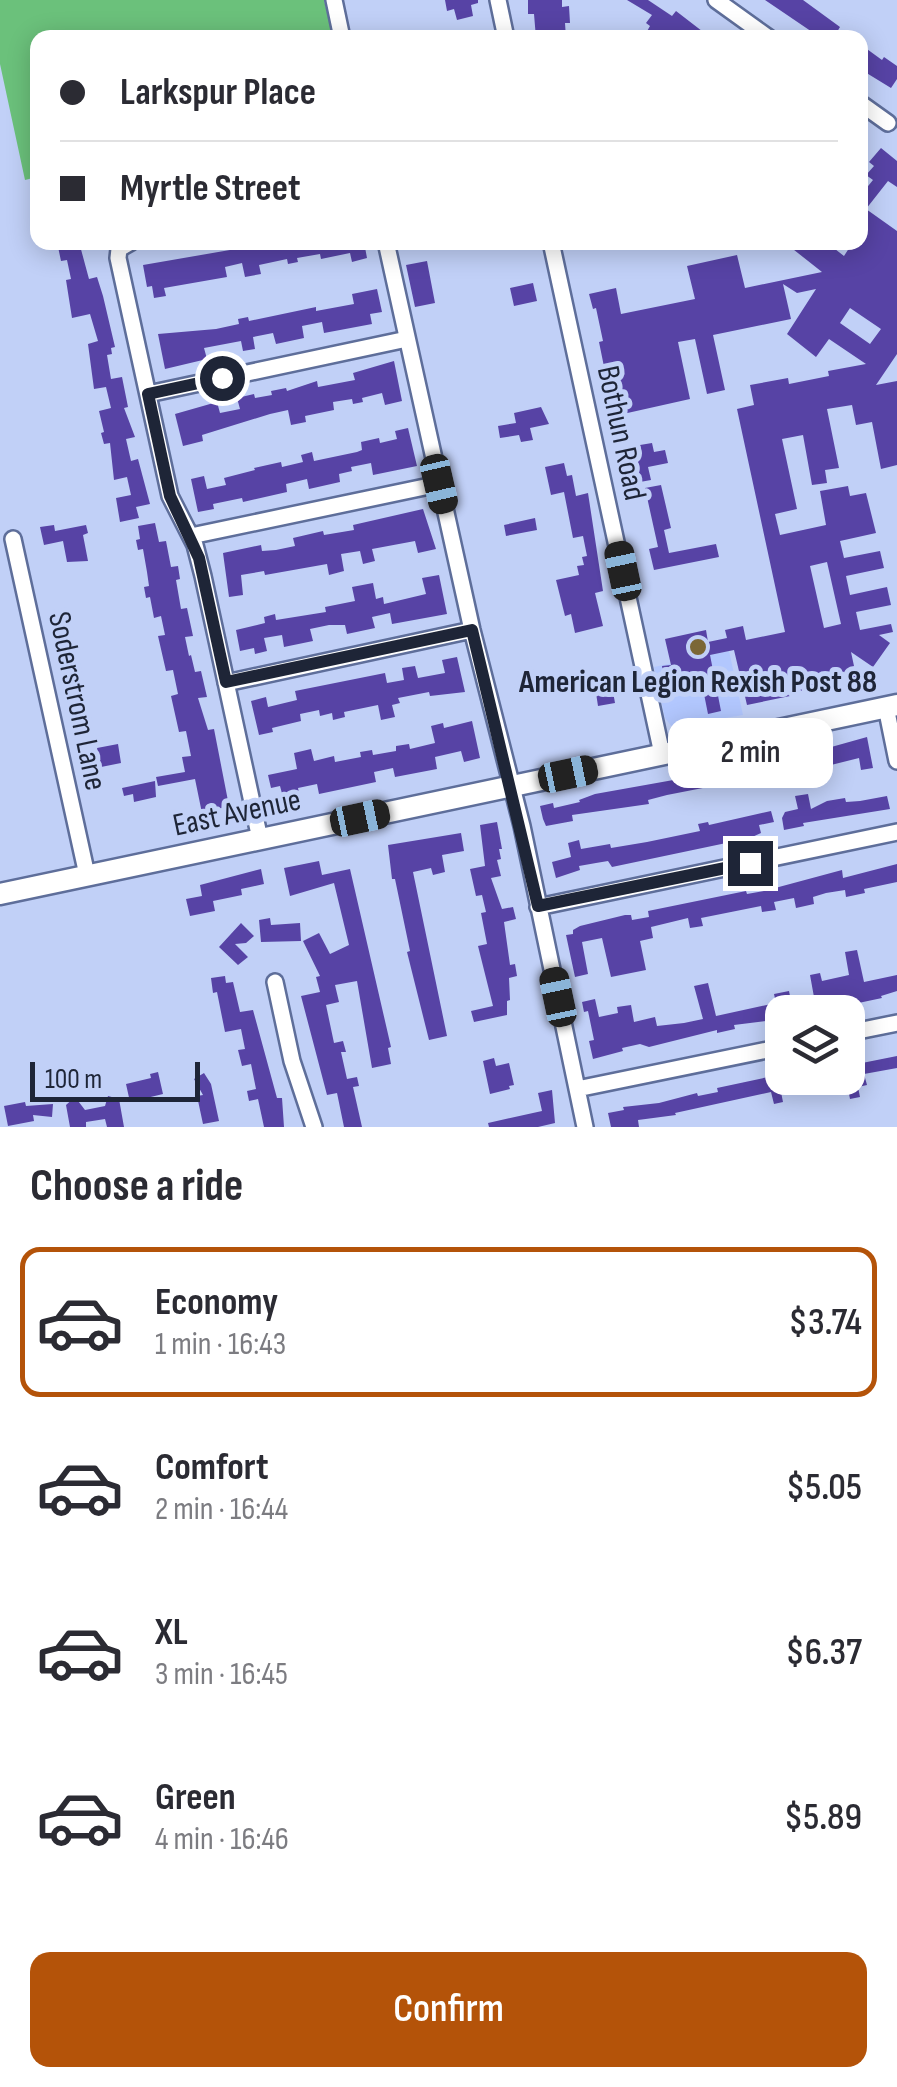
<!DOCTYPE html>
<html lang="en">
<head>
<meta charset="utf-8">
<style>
	:root { --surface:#fff; --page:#f7f7f7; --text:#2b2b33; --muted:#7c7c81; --line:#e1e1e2; --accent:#b45309 }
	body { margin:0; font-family:"Sofia Sans Condensed",sans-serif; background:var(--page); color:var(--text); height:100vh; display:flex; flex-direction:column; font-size:38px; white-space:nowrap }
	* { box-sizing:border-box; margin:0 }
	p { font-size:32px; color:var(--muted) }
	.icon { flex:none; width:55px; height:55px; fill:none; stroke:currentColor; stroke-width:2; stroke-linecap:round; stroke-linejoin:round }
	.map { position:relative; height:1127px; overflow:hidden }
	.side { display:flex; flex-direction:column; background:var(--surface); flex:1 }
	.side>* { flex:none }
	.hud { position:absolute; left:30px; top:30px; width:838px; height:220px; border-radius:20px; box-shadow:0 5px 25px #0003; display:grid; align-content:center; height:220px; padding:0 30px; background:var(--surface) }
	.fabs { position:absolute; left:765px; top:995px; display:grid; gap:20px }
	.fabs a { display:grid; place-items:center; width:100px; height:100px; border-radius:20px; background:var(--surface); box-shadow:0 5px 25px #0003; font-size:50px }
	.scale { position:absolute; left:30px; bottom:25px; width:170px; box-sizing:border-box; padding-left:10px; border:5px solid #1e2537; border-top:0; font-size:28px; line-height:35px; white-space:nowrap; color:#1e2537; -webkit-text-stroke:8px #c1d0f7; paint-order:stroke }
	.end { position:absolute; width:45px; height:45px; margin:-22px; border:12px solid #1e2537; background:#fff; box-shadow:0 0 0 5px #fff }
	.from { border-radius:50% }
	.bubble { position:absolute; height:70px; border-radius:20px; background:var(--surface); box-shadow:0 5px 25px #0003; font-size:32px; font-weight:600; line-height:70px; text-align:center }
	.car { position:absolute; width:30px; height:60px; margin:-30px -15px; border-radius:12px; box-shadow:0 0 8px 2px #0007; background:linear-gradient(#222 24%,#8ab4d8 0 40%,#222 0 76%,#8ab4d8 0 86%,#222 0) }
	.hud b { display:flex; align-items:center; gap:35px; height:95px; font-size:38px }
	.hud b+b { border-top:2px solid var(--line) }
	.hud i { width:25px; height:25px; background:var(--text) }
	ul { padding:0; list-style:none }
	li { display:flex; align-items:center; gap:30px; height:150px; margin:0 20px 15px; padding:0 10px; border:5px solid transparent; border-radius:20px }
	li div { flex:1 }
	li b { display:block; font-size:38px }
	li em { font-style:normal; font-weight:600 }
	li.current { border-color:var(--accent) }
	li>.icon { width:90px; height:90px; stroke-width:1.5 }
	h2 { padding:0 30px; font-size:45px; line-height:120px }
	.primary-button { display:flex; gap:20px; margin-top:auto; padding:20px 30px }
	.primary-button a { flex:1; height:115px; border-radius:20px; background:var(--accent); color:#fff; font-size:40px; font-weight:600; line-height:115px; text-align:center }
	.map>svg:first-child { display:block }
</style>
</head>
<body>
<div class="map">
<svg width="897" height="1127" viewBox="0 0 897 1127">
	<rect width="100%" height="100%" fill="#c1d0f7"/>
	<path fill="#b2c7fe" d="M729,651L743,715L672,727L665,718L654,667Z"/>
	<path fill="#6bc17b" d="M0,0H324L333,37L38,38L37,177L25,180L0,64Z"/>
	<path fill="#5743a5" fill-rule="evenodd" d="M445,0H478V3L471,5L473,16L457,20L454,9L447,11Z
		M528,0H562V7L569,6L570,23H565L566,38H536L534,14H528Z
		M627,0H648L672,16L676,11L711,38H653L646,33L650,26L646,23L652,15Z
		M765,0H803L840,27L837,32L845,38H821Z
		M860,44L882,60L884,57L897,66V79L891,88L860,69Z
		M881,148L897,161V187L888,181L866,209L897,231V354L876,385L897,381V465L881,469L872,422L856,425L852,405L827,409L839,468L825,470L827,483L812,485L803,435L782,439L797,509L775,514L780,535L826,525L820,491L848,486L850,496L866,493L876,533L840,541L844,558L880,551L884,568L846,576L850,595L887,587L891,605L856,612L860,630L891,624L893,632L879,635L890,643L873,667L851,652L857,680L789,693L790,696L747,705L734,650L710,655L721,711L708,714L701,679L685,682L683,672L664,676L662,666L671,665L665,639L706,630L708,642L727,638L725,630L743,626L746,640L785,632L737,409L754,405L750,385L788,378L789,384L829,376L828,371L866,364L829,339L816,357L787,334L816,289L797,293L783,284L791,319L713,335L725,390L707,394L695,339L678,342L690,399L614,416L599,342L603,341L596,308L593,309L589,294L616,288L621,314L695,299L687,266L737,255L745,288L822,272L784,242H826L844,256L853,242H860V196L873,180L866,175L874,166L869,162ZM850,308L881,329L870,344L840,323ZM827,562L841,624L824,628L810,566Z
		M57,242H79L89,279L97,277L103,296L115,347L111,348L112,354L107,355L111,379L122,377L128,407L124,408L135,437L126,439L131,461L138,459L150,504L136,507L139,518L120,522L116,498L131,495L127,477L114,480L110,443L104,444L101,433L104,432L99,411L111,408L106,387L94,389L88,344L98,341L90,314L72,318L66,280L71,279L67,260L61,261Z
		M252,242H266L267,245L364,242L367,258L352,262L350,253L321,259L320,254L297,258L298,262L288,264L287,259L259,265L261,274L245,277L242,263L225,267L227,277L164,288L166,296L154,298L152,286L147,287L143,265L253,246Z
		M427,261L435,303L415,307L406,265Z
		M533,283L537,301L514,306L510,288Z
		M377,289L382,312L370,314L372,324L324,333L322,322L302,326L304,338L276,344L273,333L253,337L255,349L243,351L241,341L204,348L207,359L165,369L158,334L216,329L239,324L238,319L248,317L249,321L316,307V311L354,304L352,294Z
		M394,361L402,401L385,405L382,393L362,398L363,402L353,404L352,399L333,402L334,410L305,416L306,422L291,425L288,410L270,414L202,435L203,441L183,446L175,414L217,402L220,413L240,409L237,398L254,394L255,398L272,395L271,391L286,388L287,391L317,381L318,387L355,380L353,373Z
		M541,407L549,424L530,428L533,440L521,442L519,435L500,438L498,426L516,423L514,413Z
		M408,428L417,466L373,475L371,463L351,467L352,471L339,474L340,482L309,489L307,479L286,484L287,492L243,502L242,498L213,504L214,509L198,512L191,479L204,476L207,489L226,485L224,478L255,470L254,468L281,462L282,467L303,462L301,455L312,452L314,461L357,452L362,450L361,442L379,438L380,443L397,439L395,431Z
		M652,443L654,452L665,450L668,463L648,467L651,480L640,482L634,455L642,454L640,445Z
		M564,463L567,476L572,475L576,496L588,493L603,591L595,593L603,626L575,633L571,614L565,616L556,580L579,575L577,566L584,565L582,557L587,556L583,536L573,538L564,492L551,495L545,467Z
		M661,485L671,528L664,530L669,553L716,544L719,557L654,570L649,549L658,547L645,488Z
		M423,509L436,549L418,553L415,541L372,549L375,561L363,564L360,551L341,554L344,571L329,575L327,564L265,575L264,571L241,575L243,595L229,597L223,553L261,545L262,551L276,550L295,546L293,538L323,531L324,535L354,530L353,525Z
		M535,518L537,530L506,536L504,525Z
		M155,523L159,542L166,541L171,567L178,566L180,579L176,580L181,609L187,608L193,636L185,637L189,656L191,655L195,672L201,671L207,697L198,698L208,730L214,729L229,806L215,810L216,816L203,818L195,779L158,786L156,777L185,772L182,757L191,756L186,731L179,732L171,696L178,694L173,670L166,671L158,636L165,635L161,616L154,618L150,597L146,598L144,587L149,586L147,572L143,549L138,550L136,540L140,539L138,526Z
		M54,525L55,531L86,525L88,533L83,535L88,561L67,562L63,541L44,545L40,527Z
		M439,575L447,614L392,624L390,613L372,617L375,628L347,634L345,625H329L310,629L313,641L284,647L282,635L264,638L267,651L255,654L254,648L240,651L236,630L265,623L264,617L275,614L276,620L326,612L325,607L355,601L352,587L373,583L376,599L383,597L384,604L426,594L422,578Z
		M457,657L465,692L430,696L429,692L398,698L400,703L392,705L395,717L381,720L378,705L344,712L345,717L333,720L332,713L320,716L319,710L300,714L301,721L272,728L273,732L259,735L251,701L266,697L268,707L297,700L295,691L385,673L387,683L404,680L402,668L415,666L418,678L445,673L442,660Z
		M602,679L604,688L612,686L615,703L598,706L594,680Z
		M472,721L480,758L464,762L461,751L435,757L437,769L395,777L393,768L374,772L376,782L319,794L317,784L298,788L300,798L284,801L280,786L271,788L268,775L297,769L294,753L311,749L314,761L334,756L335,762L361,757L360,752L372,750L373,755L396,751V746L409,744L410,749L435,743L431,726L443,723L444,728Z
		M867,737L873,768L861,770L859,758L819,768L818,761L794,765L795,769H778L758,774L759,777L667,795L648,800L649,804L572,815L573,821L546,826L543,819L540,806L553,803L554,808L580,802L579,800L595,794L707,774L706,771L718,769V772L770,756L817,748V751Z
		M118,744L121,763L101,767L97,748Z
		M155,781L156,797L134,802L133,794L124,796L122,788Z
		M808,794L811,809L827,801L845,798L846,802L860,801L887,796L890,809L803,823L804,826L784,830L782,818L785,812L798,809L795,796Z
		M771,811L774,822L759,825L761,833L750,838L612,867L608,861L596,863L579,866L580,870L556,878L552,862L571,857L568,843L579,840L581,849L610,844L611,848L647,842L700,831L698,824L708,822L709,825Z
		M497,822L502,849H499L501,859L497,860L501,876L491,878L502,909L513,907L516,919L504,922L510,965L515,964L517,976L509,978L510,1000L507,1001V1015L474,1022L471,1011L493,1006L478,946L487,944L481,913L486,912L482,895L476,896L470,869L485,866L480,825Z
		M461,833L464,851L442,855L445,872L433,875L431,868L413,872L447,1036L429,1040L407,952L410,951L395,879H392L388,845Z
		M319,861L322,875L350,869L391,1047L388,1048L391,1064L372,1068L357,981L335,985L339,1002L326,1005L334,1043L343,1041L346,1052H341L347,1079L357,1077L359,1086L353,1087L362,1127H344L337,1093L327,1095L301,996L320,992L316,977L320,976L303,941L319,933L330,954L349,945L334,883L290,896L284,868Z
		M897,864V882L864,889L865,893L846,897L845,890L826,893L813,897L814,904L796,908L794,898L774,902L776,910L762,912L761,906L701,918L703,926L690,928L688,918L651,927L653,938L640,941L646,970L611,977L602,938L582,942L588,974L575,977L566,935L573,934V930L580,926L625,915H631L632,920L649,917L648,911L746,891L747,894L764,891L842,870L843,878Z
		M261,869L264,884L241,889L242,895L213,901L215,911L190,916L186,899L202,896L200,885Z
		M270,918L271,925L300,923L301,941L261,942L259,920Z
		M241,923L254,936L246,943L235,944L248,957L238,965L219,947Z
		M857,950L864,982L897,975V991L881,996L882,998L816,1012H782V1016L773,1020L734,1025L735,1029L717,1033V1030L649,1047L640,1044L622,1048L623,1051L593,1059L589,1041L594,1040L588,1011L584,1012L582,1002L595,999L599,1017L618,1013L617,1007L631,1005L634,1022L655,1017L657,1026L684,1023L703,1019L694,986L708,983L716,1016L776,1003L774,994L789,991L791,1001L814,997L810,975L820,973L822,981L849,975L845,952Z
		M225,976L226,983L233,982L240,1012L253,1010L277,1098H282L284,1127H264L258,1099L249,1101L247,1091L256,1089L251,1064L242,1066L238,1050L245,1049L241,1029L225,1032L217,992L213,993L211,978Z
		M897,1056V1068L864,1074L867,1085L858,1087L860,1097L850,1099L848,1089L837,1091L835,1079L848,1078L851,1073L848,1060L861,1057L862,1063Z
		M494,1058L496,1066L509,1063L514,1085L509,1086L510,1089L490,1094L483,1061Z
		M158,1072L163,1094L130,1102L126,1084L151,1078L150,1074Z
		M204,1073L211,1084L219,1121L203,1124L197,1096L203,1095L194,1079Z
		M773,1076L774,1079L826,1078L827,1082L781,1092L783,1102L774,1104L771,1092L675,1113L676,1115L638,1120L639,1127H611L608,1113L624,1110L623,1107L659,1103L697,1093L698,1096L718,1092L717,1088Z
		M552,1090L555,1123L538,1127H489L488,1123L542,1111L538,1093Z
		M108,1096L119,1099L124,1127H107L105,1119L86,1122V1127H70L66,1105L75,1097L85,1110L105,1106Z
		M25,1102L26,1106L53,1104L52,1117L33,1115L34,1121L8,1126L4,1106Z"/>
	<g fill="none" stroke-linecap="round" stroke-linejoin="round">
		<defs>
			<path id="minor" d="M334,0L342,38
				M498,0L506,38
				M716,0L769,38
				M860,103L888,123
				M131,242L119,249L118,258L170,496L195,545L203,576L260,839
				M386,242L472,630L522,826L585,1127
				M551,242L662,754
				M148,394L407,339
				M191,536L439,484
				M13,539L87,875
				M226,683L472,630
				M886,707L897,761
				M538,907L897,832
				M275,982L292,1061L314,1127
				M848,1033L897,1023
				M577,1089L782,1047"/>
			<path id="major" d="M0,894L897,705"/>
		</defs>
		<use href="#minor" stroke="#5e6e9a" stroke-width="20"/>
		<use href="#major" stroke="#5e6e9a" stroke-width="25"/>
		<use href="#minor" stroke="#fff" stroke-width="15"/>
		<use href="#major" stroke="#fff" stroke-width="20"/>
	</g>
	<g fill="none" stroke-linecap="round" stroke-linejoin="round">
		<path stroke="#1e2537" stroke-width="12" d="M222,378L148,394L170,496L199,558L226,682L472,630L538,906L750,863"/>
	</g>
	<circle fill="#7b6736" stroke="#c1d0f7" stroke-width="4" cx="698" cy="647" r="10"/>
	<g text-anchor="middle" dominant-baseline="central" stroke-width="10" stroke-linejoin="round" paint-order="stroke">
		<g font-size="32" fill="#1e2537" stroke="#c1d0f7">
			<text transform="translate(621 433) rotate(78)">Bothun Road</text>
			<text transform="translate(77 701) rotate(78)">Soderstrom Lane</text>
			<text transform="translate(237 813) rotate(-12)">East Avenue</text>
		</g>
		<g font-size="32" font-weight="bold" fill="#1e2537" stroke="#c1d0f7">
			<text x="698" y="682">American Legion Rexish Post 88</text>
		</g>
	</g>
</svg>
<div class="fabs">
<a><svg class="icon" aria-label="layers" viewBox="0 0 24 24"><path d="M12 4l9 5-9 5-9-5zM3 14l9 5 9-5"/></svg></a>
</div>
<div class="scale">100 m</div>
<i class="end from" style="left:222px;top:378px"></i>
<i class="end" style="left:750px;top:863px"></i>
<div class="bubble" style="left:668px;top:718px;width:165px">2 min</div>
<i class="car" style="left:439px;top:484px;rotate:167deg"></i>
<i class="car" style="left:623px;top:571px;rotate:348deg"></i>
<i class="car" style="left:568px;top:774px;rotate:78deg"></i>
<i class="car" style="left:360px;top:818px;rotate:78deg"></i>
<i class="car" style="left:558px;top:997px;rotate:348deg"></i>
<div class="hud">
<b><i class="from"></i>Larkspur Place</b>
<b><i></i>Myrtle Street</b>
</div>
</div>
<section class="side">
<h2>Choose a ride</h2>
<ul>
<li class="current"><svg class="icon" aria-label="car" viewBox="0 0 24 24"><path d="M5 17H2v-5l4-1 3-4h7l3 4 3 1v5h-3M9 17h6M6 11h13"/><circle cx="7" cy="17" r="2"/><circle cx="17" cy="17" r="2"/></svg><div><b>Economy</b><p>1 min · 16:43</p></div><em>$3.74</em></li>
<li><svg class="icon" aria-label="car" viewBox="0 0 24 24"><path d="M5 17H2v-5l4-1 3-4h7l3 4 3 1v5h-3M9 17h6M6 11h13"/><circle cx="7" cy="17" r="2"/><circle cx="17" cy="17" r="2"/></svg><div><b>Comfort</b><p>2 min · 16:44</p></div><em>$5.05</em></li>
<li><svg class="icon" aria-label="car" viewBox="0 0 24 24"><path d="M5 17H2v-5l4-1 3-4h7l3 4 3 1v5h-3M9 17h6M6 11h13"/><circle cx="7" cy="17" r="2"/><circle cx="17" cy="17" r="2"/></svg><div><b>XL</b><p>3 min · 16:45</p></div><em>$6.37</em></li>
<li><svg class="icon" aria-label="car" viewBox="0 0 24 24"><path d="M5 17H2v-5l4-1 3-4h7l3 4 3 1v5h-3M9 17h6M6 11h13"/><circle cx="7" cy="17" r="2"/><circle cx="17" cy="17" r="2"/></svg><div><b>Green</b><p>4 min · 16:46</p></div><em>$5.89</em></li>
</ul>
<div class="primary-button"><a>Confirm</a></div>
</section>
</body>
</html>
